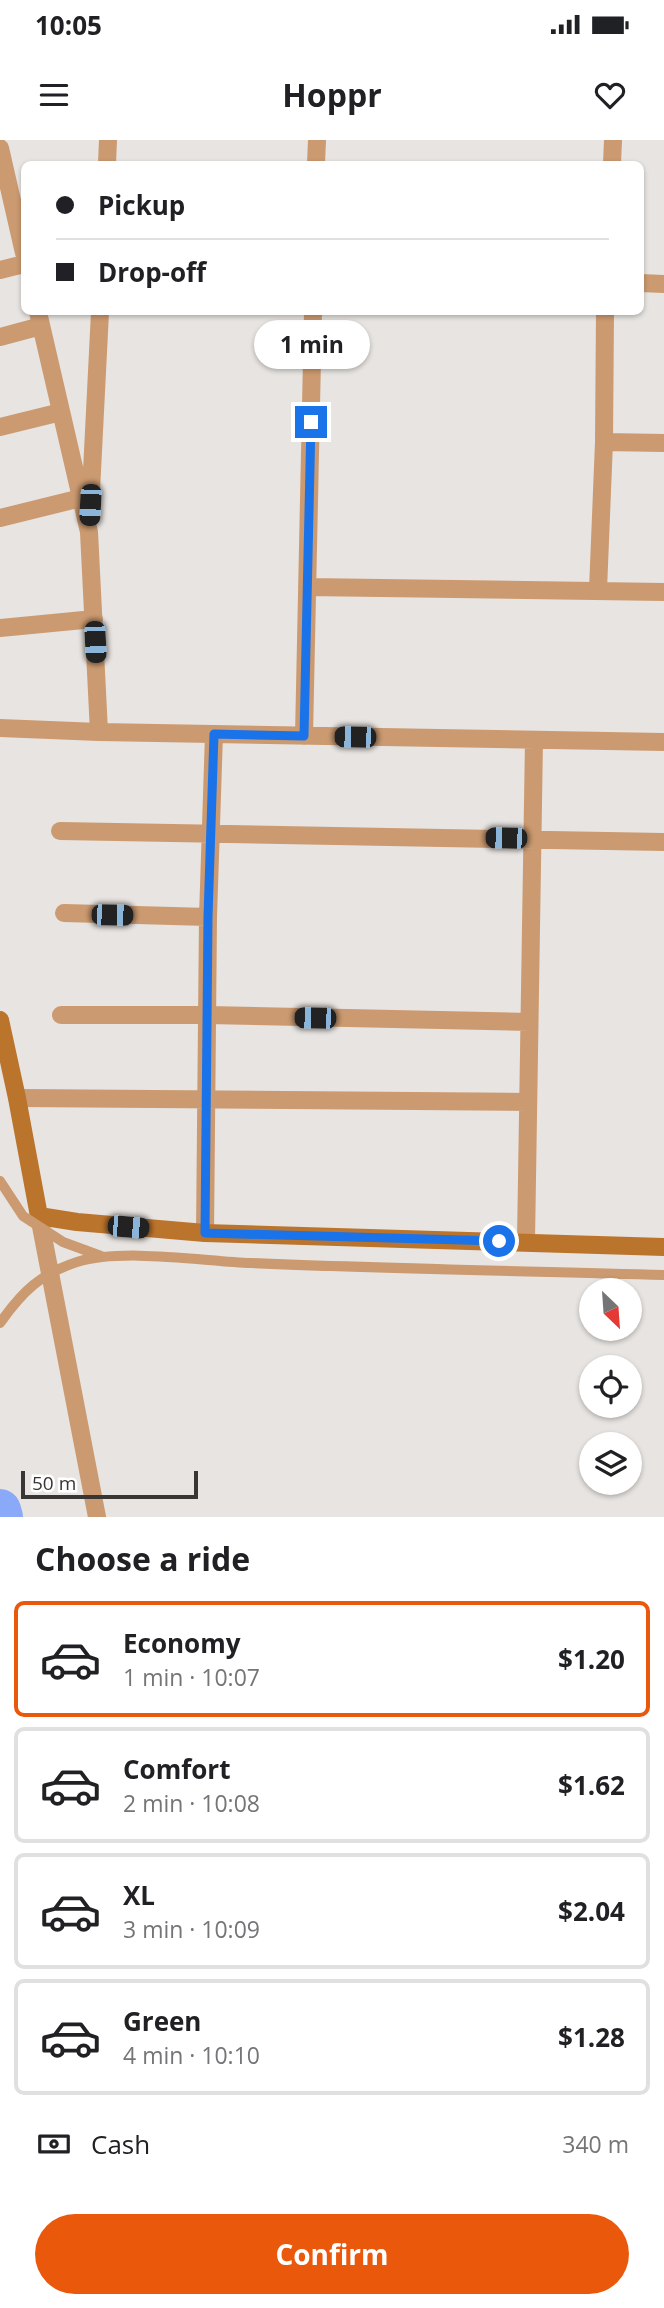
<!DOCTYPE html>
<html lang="en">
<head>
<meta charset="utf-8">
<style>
	:root { --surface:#fff; --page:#f2f2f2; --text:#202124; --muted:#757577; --line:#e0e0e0; --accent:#ea580c }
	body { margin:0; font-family:"Open Sans",sans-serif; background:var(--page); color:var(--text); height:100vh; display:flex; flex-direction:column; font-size:26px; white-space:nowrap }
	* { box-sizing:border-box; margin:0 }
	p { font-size:23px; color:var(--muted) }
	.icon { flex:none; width:38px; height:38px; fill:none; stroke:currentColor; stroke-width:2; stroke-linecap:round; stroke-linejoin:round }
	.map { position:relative; height:1377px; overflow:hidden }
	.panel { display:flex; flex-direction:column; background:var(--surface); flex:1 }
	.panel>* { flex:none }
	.top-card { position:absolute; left:21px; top:21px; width:623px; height:154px; border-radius:10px; box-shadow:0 2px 5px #0004; display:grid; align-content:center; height:154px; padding:0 35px; background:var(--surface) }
	.needle { width:46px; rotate:155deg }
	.controls { position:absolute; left:579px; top:1138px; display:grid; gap:14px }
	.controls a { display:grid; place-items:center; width:63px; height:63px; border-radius:50%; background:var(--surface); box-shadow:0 2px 5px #0004; font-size:35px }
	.scale { position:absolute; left:21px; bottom:18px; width:177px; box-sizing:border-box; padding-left:7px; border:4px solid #373635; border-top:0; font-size:19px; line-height:24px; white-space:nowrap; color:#373635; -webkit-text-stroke:5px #fff; paint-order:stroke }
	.end { position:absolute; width:32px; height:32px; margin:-16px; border:9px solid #1a73e8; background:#fff; box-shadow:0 0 0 4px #fff }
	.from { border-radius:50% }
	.bubble { position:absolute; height:49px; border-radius:24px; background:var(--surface); box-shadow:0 2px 5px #0004; font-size:23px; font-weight:700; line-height:49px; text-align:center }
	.car { position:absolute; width:21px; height:42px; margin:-21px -10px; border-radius:9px; box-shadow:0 0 5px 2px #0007; background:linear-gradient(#222 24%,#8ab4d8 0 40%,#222 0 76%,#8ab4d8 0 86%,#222 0) }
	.top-card b { display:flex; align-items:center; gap:24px; height:66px; font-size:26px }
	.top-card b+b { border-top:2px solid var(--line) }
	.top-card i { width:18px; height:18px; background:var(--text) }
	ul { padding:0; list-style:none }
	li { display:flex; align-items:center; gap:21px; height:116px; margin:0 14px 10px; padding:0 21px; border:4px solid var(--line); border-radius:10px }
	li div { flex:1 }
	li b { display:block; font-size:26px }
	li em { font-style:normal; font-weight:700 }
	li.selected { border-color:var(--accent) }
	li>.icon { width:63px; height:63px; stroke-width:1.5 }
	h2 { padding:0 35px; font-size:32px; line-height:84px }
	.pay { display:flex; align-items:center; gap:18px; height:77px; padding:0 35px; font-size:26px }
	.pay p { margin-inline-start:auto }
	.primary-button { display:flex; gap:14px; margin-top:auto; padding:14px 35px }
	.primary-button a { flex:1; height:80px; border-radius:42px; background:var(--accent); color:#fff; font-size:28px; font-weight:700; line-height:80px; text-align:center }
	.status { display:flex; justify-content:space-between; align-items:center; height:49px; padding:0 35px; background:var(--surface); direction:ltr }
	.status svg { height:19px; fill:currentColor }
	header { display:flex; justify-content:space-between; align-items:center; height:91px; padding:0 35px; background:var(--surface); font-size:32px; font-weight:700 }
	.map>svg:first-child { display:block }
</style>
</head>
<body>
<div class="status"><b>10:05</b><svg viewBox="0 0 49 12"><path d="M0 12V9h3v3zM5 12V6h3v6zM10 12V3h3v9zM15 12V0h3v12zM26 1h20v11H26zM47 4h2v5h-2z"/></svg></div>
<header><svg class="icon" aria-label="menu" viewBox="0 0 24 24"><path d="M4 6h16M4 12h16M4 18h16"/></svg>Hoppr<svg class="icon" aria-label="heart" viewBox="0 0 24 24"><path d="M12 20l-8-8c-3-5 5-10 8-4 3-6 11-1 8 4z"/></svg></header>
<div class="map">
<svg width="664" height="1377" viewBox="0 0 664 1377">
	<rect width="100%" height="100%" fill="#e7e4e1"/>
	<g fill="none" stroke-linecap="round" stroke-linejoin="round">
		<path stroke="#8ba9f9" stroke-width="42" d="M0,1370L2,1377"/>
		<path stroke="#cb9a70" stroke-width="18" d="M0,8L24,113
			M107,24L108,0
			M316,24L317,0
			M612,24L613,0
			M0,130L24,124
			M640,143L664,144
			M38,172L89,392L99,592
			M0,197L41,186
			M0,287L61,272
			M604,302L664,303
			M90,371L100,172
			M0,378L81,358
			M307,447L664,452
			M598,450L604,302L605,172
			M0,488L94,479
			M0,588L99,592L664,602
			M304,596L313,172
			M60,691L664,702
			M64,773L208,777
			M61,875H208L529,882
			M17,958L528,962
			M39,1076L97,1377
			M205,1093L208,777L214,594
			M526,1101L534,600"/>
		<path stroke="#bb742c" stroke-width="18" d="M0,880L17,958L39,1076L77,1082L205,1093L664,1107"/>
		<path stroke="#cb9a70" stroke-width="10" d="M0,1041L23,1076L63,1102L101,1116
			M0,1183C22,1152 40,1134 77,1122C123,1108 202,1121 251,1123C389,1129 526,1131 664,1135"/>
	</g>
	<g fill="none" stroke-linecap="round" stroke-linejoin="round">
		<path stroke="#1a73e8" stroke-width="9" d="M311,282L304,596L214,594L208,777L205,1093L499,1101"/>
	</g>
</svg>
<div class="controls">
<a><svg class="needle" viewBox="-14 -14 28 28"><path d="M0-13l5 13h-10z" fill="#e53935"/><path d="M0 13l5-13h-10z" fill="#757577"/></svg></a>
<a><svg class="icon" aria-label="locate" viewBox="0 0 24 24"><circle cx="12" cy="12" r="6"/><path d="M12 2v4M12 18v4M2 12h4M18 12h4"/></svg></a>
<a><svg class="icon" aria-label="layers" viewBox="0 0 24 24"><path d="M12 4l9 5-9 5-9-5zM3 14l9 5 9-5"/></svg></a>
</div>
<div class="scale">50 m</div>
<i class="end from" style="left:499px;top:1101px"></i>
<i class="end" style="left:311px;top:282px"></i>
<div class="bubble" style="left:254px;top:180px;width:116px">1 min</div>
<i class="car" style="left:90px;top:365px;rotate:183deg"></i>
<i class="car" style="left:95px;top:502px;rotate:177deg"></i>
<i class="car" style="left:355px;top:597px;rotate:271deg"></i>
<i class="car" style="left:506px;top:698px;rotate:271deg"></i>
<i class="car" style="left:112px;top:775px;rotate:91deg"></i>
<i class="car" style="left:315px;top:878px;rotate:271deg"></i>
<i class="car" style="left:128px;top:1087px;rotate:95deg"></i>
<div class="top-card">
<b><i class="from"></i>Pickup</b>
<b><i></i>Drop-off</b>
</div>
</div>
<section class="panel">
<h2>Choose a ride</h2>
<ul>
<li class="selected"><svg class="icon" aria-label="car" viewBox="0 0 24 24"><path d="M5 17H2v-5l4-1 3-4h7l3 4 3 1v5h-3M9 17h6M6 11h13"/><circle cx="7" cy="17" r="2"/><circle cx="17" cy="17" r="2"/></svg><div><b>Economy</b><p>1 min · 10:07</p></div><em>$1.20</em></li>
<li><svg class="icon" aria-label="car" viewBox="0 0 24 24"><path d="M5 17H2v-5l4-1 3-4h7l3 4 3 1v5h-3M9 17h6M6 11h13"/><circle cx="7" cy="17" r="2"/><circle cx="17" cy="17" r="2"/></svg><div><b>Comfort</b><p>2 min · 10:08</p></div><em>$1.62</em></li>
<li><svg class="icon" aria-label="car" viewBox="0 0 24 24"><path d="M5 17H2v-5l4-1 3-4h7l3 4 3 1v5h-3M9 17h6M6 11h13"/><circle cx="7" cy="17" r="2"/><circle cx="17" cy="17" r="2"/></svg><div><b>XL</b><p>3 min · 10:09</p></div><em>$2.04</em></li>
<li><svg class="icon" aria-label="car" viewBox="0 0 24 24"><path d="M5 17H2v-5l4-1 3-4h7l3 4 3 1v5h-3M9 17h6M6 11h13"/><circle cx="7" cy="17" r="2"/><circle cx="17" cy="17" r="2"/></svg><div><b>Green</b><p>4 min · 10:10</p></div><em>$1.28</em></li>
</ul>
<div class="pay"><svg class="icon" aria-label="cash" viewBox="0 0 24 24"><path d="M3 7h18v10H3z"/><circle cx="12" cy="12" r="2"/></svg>Cash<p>340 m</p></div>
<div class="primary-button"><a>Confirm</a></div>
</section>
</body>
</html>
